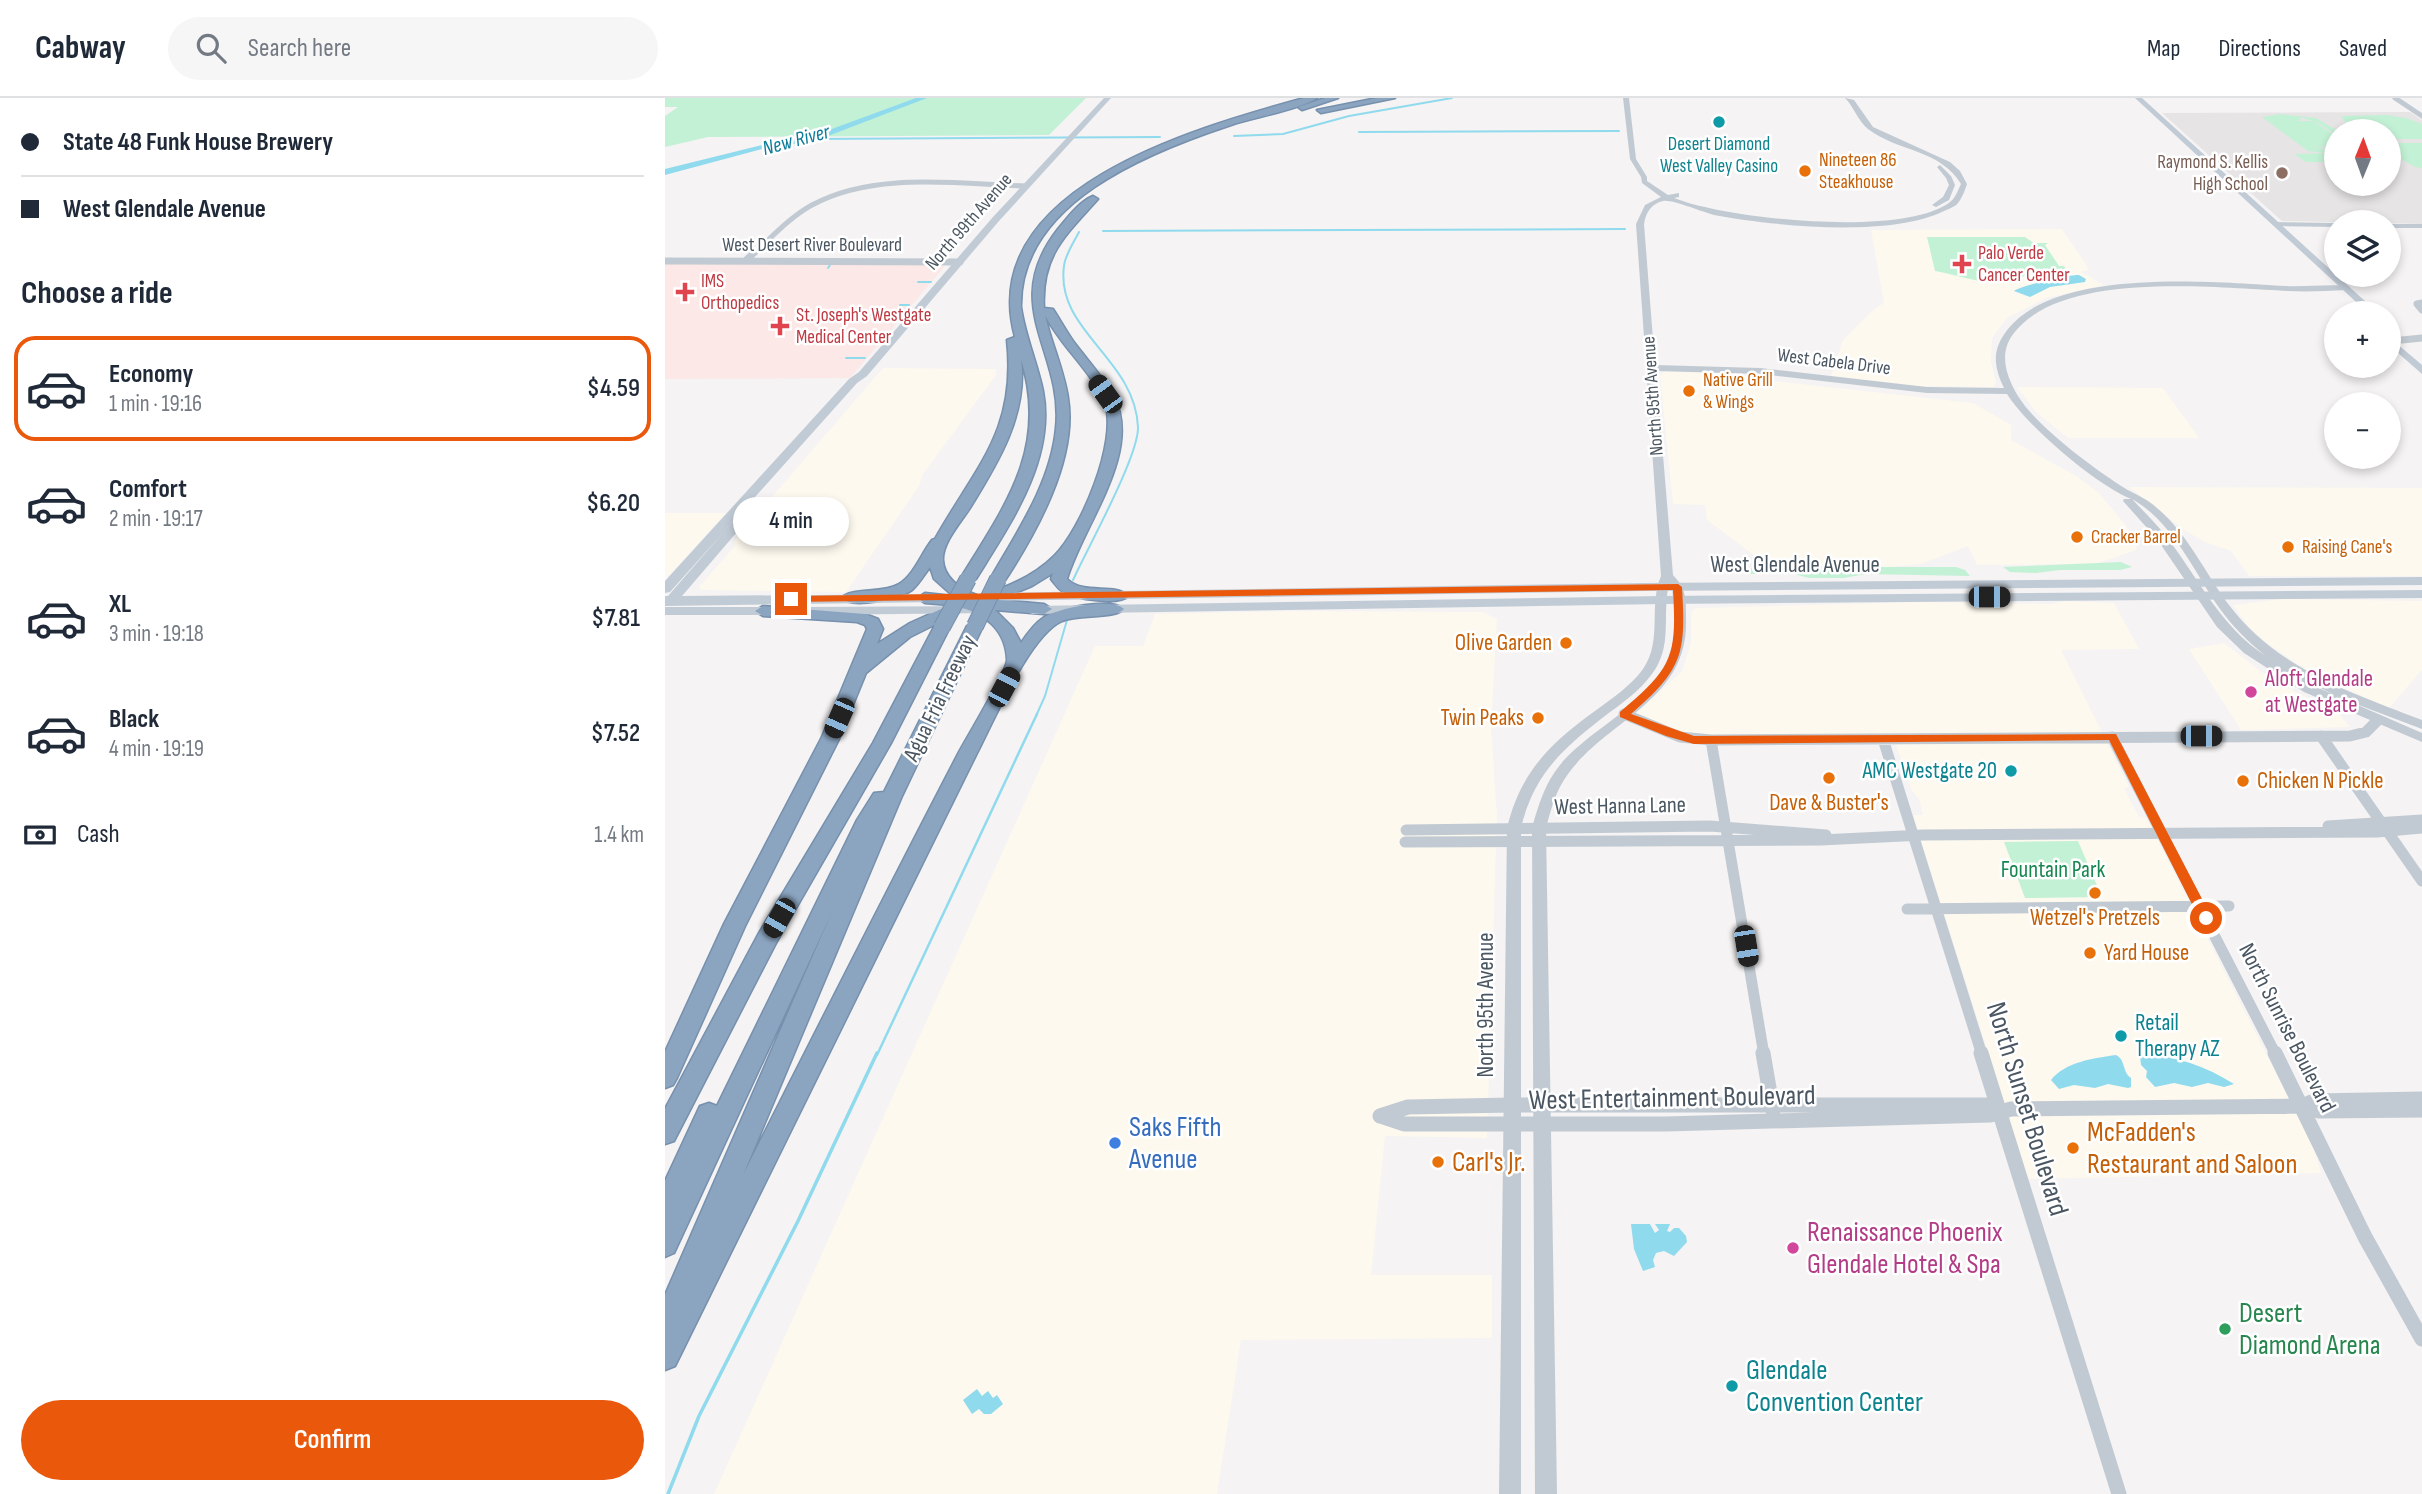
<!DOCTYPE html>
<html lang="en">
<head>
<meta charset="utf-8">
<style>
	:root { --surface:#fff; --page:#f6f6f7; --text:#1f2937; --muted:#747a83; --line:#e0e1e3; --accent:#ea580c }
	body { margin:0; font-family:"Sofia Sans Condensed",sans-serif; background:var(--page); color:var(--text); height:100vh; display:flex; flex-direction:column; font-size:26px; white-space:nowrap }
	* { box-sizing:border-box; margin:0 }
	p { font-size:23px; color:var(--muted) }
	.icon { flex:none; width:38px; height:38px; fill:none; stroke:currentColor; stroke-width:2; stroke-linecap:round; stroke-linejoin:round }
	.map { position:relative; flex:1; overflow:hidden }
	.side { display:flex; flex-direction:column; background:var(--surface); width:665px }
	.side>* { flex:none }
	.guide { display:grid; align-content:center; height:154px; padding:0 21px; background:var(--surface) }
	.needle { width:46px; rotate:1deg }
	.buttons { position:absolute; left:1659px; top:21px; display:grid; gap:14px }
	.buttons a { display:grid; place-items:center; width:77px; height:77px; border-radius:50%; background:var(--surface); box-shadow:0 4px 10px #0003; font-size:35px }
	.end { position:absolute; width:32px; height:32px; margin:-16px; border:9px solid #ea580c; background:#fff; box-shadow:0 0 0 4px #fff }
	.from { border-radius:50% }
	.bubble { position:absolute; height:49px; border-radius:24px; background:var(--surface); box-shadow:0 4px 10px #0003; font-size:23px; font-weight:600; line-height:49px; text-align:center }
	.car { position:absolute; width:21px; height:42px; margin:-21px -10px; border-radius:9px; box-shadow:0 0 5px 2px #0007; background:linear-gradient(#222 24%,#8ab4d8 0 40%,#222 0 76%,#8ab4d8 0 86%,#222 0) }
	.guide b { display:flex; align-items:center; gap:24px; height:66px; font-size:26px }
	.guide b+b { border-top:2px solid var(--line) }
	.guide i { width:18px; height:18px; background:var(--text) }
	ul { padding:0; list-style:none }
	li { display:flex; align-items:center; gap:21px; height:105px; margin:0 14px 10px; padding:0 7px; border:4px solid transparent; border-radius:21px }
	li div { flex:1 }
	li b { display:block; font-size:26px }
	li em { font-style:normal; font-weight:600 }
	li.current { border-color:var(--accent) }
	li>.icon { width:63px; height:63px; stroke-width:1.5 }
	h2 { padding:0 21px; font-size:32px; line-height:84px }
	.pay { display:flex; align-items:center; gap:18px; height:77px; padding:0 21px; font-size:26px }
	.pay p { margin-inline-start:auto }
	.primary-button { display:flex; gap:14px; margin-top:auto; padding:14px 21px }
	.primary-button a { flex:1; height:80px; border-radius:42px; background:var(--accent); color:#fff; font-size:28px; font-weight:600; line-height:80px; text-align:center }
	header { display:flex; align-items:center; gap:42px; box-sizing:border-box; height:98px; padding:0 35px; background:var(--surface); border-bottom:2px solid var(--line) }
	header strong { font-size:33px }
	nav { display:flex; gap:38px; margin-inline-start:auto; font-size:24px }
	.search { width:490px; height:63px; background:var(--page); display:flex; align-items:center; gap:18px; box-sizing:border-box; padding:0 24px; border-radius:38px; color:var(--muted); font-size:26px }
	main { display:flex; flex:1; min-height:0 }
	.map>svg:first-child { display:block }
</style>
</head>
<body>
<header>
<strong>Cabway</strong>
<div class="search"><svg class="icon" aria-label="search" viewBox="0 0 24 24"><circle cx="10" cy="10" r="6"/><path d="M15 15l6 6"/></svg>Search here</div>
<nav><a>Map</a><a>Directions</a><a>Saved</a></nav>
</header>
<main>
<section class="side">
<div class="guide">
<b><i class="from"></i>State 48 Funk House Brewery</b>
<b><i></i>West Glendale Avenue</b>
</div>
<h2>Choose a ride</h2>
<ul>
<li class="current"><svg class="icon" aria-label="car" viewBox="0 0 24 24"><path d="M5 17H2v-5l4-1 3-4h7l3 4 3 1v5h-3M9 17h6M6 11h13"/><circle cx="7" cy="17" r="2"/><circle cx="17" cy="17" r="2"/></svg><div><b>Economy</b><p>1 min · 19:16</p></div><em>$4.59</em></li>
<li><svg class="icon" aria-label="car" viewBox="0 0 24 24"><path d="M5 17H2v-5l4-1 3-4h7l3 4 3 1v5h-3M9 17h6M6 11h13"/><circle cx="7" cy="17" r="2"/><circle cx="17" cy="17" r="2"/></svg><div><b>Comfort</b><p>2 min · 19:17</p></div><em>$6.20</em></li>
<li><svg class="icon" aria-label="car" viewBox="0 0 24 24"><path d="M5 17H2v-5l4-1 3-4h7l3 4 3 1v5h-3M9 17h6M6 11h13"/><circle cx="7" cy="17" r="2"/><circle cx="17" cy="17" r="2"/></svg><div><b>XL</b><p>3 min · 19:18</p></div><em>$7.81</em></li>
<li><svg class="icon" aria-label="car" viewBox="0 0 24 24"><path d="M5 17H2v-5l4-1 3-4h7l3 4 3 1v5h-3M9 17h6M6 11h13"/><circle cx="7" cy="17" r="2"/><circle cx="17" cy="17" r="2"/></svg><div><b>Black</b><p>4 min · 19:19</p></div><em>$7.52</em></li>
</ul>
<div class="pay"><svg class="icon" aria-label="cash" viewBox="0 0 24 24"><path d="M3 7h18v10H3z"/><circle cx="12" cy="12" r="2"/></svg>Cash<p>1.4 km</p></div>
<div class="primary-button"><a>Confirm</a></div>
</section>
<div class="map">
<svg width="1757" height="1396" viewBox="0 0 1757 1396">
	<rect width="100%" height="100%" fill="#f5f3f3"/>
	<path fill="#fdf9ef" d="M1397,131L1422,168L1423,172L1416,174L1439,187L1381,200L1342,220L1327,240L1326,264L1331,285L1329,289L1241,288L1166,278L1178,242L1207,213L1219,205L1206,132Z
		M218,270L331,271V277L258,376L254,388L181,494L35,492V488L69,449L70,442Z
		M1000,273L1076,275L1091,287L1108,283L1308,305L1346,327V342L1411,378L1434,395L1472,441L1471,452L1431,466L1312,467L1303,448L1256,466L1224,469L1102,467L1042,422L1040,407L1008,406L995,277Z
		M1352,289L1498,290L1534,340H1403L1371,314Z
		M1464,389L1757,390V478H1584L1566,453L1540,444L1519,432Z
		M0,415H61L0,482Z
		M1617,501L1757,503V572L1724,610L1646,575L1603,546L1583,528L1568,507Z
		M1400,503L1449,505L1474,551L1396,552L1464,689L1459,690L1474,719L1481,720L1485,727L1648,1048L1656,1075L1363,1081L1248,717H1258L1254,701L1247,693L1228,638H1021L971,616L1017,573L1026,545V514L1031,510L1257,504L1385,506Z
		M625,513L818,514L832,521L826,629L832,718L822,1040L720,1038L706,1177H827V1240L576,1242L552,1396H49L430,548H478L490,516Z
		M1559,545L1607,582L1674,616L1685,629L1576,632L1524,551Z"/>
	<path fill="#e6e4e5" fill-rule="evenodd" d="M1745,14L1757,22V126L1617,123L1497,15ZM1671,33H1724V86H1671Z"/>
	<path fill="#fce8e6" d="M0,165L277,167L279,169L185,280L0,281Z"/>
	<path fill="#c3f1d5" d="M0,0H421L384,37L43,39L0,49V18L13,9H0Z
		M1615,16L1651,20L1673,33L1671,37L1652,24L1634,19L1636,22L1631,23H1649L1671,39V48L1646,49H1671L1651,50L1671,53L1668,56L1671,64H1641L1629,56L1664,55L1643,53L1597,19Z
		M1722,17L1741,20L1757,26V41H1724V33C1704,33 1687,36 1676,18Z
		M1724,45H1757V70L1750,69L1724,54Z
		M1262,139H1360L1369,145H1383L1380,147L1394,168H1399L1401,171H1386L1349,181L1352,183C1324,190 1295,177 1270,173Z
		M1456,464L1467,469L1455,472H1395L1371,475L1345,474L1338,469Z
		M1169,469H1291L1300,472L1305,478L1200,476L1179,480H1144L1129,476H1084L1079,474L1087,470H1146L1155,472Z
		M1413,743L1437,799L1360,800L1339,744Z"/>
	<path fill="#90daee" d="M1414,177L1421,181L1420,184L1385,189L1365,199L1349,193C1354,188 1407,176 1414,177Z
		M1477,956C1511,958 1541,968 1569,986L1559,989L1543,985L1527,989L1509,985L1490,989L1481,979L1482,973L1476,967L1475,958Z
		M1451,957C1461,962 1457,974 1466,980V989L1463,990L1443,986L1430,990L1409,987L1394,991L1386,982C1400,964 1429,960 1451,957Z
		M966,1126H985L990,1135L994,1132L990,1126H1005L1002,1133L1005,1134L1009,1130H1014L1021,1138L1022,1144L1009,1158L999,1153L991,1155L988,1162L990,1169L978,1173L969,1151Z
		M312,1291L317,1298L323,1293L328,1300L332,1297L338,1306L326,1316H319L314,1311L307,1316L298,1302Z"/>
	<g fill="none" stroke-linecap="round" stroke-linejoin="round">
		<path stroke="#90daee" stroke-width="2" d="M694,34L954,33
			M569,38L618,36L684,18L787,0
			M147,41L495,39
			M438,133L960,131
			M163,170L165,167
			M253,184H266
			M235,207H244
			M201,239L222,236
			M181,260H200
			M408,482C422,451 474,358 473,329C470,260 390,233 399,168C400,157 409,144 414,134
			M371,618L380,598L402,522"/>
		<path stroke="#90daee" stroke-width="2.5" d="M212,957L372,616"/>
		<path stroke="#90daee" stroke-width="3.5" d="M3,1396L34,1318L133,1123L212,955"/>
		<path fill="#90daee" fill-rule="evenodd" d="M251,0H262L150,43L97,51L0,77V71L97,47L145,39Z"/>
		<defs>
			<path id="motorway" d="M639,0H652C633,12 590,19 566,27C484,54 354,105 356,209C360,238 372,264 378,293C391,361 345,426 311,481L303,486L297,484L295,481C340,408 384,350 356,261C363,316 333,365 305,410C296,424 277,445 278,462C279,482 298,492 314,498C341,490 369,478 389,458C416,432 453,343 440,306C427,273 396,249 380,217C386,245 399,272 403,300C413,361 371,435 339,484H327L325,481C352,434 386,385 391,330C399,253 333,208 393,131C403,119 414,104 428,98L433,101C401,137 376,157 379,210L388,211C396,223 402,235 411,247C424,264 439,280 449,299C478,354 418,427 402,481C420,498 448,484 464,498C454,508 410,501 398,494C392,490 390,486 386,481L388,475L367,488L333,502L379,506L387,511L379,516L330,512L348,530L356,545C362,536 369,526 378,520C392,510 447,499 459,511C450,521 414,516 397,523C364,538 329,623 311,657L10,1268L0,1272V1197L167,814L9,1155L0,1159V1083L35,1008L44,1005L52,1008L192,722L209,695L219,694L302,528L310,523L316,524L318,528L237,698L78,1077C149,937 220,796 293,656C301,641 342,573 342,562C341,532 320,515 293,509L295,512L293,515L245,539L201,575L174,641L81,826L12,980L8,987L0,990V954L59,826L156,641L202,531L200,527L192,524L98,518L90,513L98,508L200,516L213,521L218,531L212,546L245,525L285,507L260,505L252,500L260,495L288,498L269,481L265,469C259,477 254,486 247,492C234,501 187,511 176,500C187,489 217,496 234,486C249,477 256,456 267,442L270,441C311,368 352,333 342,242L350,239C309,90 535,29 639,0Z
				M660,0H673L637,12L633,9Z
				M712,0H730L656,15L652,12Z
				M277,524L285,529L226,645L111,845L9,1043L0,1046V1011L94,835L208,645L269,529Z"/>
		</defs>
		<use href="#motorway" stroke="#7690ad" stroke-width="3"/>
		<path stroke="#c1cad2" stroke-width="5" d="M1730,0L1757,18
			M88,156C107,139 125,119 147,107C209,73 293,86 361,88"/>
		<path stroke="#c1cad2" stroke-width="7" d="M0,163L295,164
			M80,163L90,154
			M1757,205L1752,206L1757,212
			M1737,242L1757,240"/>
		<path stroke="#c1cad2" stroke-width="9" d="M959,616L964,618"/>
		<path stroke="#c1cad2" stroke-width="11" d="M959,616L1015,639L1046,642L1685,638L1701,634L1713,622
			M1656,638L1757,783
			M1447,639L1611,957
			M1218,641L1317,957
			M1046,642L1099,957
			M1663,728L1757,722
			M741,732L1045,728L1161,737
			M740,744L1156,742L1258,737L1712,734L1757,730
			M1242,811L1564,808"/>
		<path stroke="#c1cad2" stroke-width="15" d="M1098,955L1108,1013
			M1316,955L1454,1396
			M1610,955L1700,1139L1757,1241
			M1637,1008L1649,1003L1757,1001
			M715,1018L739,1026H1001L1325,1017L1346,1011L1637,1008L1654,1013L1757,1012
			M715,1018L743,1009L847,1007H1323L1335,1013"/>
		<path fill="#c1cad2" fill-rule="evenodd" d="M958,0H964L971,61L982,79V83L1003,97L1014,95V99L1009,100C1061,121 1239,140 1285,104C1290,101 1293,92 1296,86C1275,51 1233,54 1203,31C1193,23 1189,9 1180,0L1189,2L1208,29L1285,64L1295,73L1302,86C1300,92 1297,100 1293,105C1290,109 1283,111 1279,113C1224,140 1109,128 1049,117C1037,114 1007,101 998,103C986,106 981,114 979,126L990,267L1095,270L1262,289L1339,290C1328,267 1327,251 1343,231C1392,169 1548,184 1620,188C1641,189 1663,186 1684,188L1685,190L1681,192C1662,193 1642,194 1623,193C1551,190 1397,172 1349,235C1333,255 1341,278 1353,298C1372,329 1429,371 1461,391C1472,397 1482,401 1492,410C1523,436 1540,475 1564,507C1611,570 1687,595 1757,622V631L1678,601L1639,582L1649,588L1757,635V644L1639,594L1579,555L1552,529L1492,441L1458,403L1459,401H1466C1431,387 1362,328 1342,296L1262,295L1095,276L991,273L1008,477C1022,492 1021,501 1021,521C1024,602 943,621 903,676C891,692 886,711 881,730L892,1396H870L867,730C873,708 880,685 895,667C928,627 994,603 1007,548C1012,529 1009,509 1007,490L1004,486C997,515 1007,543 991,570C980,588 962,602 945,614C901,648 869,674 856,730V1396H834L842,730C855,675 885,645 930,613C946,601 966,588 978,571C998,542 983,508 996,478L971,126L980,107L996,99L977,85L976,79L965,61ZM1467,401C1508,424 1529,474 1555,511C1568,529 1583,544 1601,558C1555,529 1533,479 1500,437C1490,424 1478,413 1467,401Z
			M1275,67L1286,78L1290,87L1284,102L1271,109L1267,107L1278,99L1284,87L1281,80L1272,69Z
			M1609,124L1671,125V129L1612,128L1608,126Z
			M1724,126H1757V130H1724Z"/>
		<path fill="#c1cbd6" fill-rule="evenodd" d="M439,0H446L334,123L202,278L192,285L5,494L0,495V483L184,281L194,274L328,119Z
			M1470,0H1477L1713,215H1703Z
			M1724,239L1757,267V276L1724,247Z
			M74,420L80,424L78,427L17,498L274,496L281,500L274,504L0,508V498H3L70,421Z
			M1757,479V487L980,493L321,503L314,499L321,495L980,485Z
			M1757,492V500L997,506L367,516L360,512L367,508L997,498Z
			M323,508L328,509V515L139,517L132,513L139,509Z
			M0,509H110L117,513L110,517H0Z"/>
		<use href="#motorway" fill="#8ba5c1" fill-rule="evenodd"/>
		<defs>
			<path id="motorway-bridge" d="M310,528L333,481
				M277,529L303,481"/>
		</defs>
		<use href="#motorway-bridge" stroke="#7690ad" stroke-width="18" stroke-linecap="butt"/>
		<use href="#motorway-bridge" stroke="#8ba5c1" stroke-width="16"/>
	</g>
	<path fill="#ea580c" d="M1013,486L1017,489C1021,556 1018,571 966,616L1029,638L1451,636L1547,820L1545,824H1536L1444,642L1029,646L1001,638L955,619V614C1007,570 1012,560 1008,492L126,504L121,501L126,498Z"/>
	<g fill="#0f9aa8" stroke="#fff" stroke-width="2.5">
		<circle cx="1054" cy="24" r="7"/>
		<circle cx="1346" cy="673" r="7"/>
		<circle cx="1456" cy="938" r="7"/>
		<circle cx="1067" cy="1288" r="7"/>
	</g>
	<g fill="#e8710a" stroke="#fff" stroke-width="2.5">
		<circle cx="1140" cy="73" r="7"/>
		<circle cx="1024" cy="293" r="7"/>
		<circle cx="1412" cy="439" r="7"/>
		<circle cx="1623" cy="449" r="7"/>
		<circle cx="901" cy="545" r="7"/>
		<circle cx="873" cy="620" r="7"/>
		<circle cx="1164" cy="680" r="7"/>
		<circle cx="1578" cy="683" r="7"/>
		<circle cx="1430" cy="795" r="7"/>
		<circle cx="1425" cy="855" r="7"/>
		<circle cx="1408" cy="1050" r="7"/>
		<circle cx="773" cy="1064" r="7"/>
	</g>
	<circle fill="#8d6e63" stroke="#fff" stroke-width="2.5" cx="1617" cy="75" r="7"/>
	<g fill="#e0444e" stroke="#fff" stroke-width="2.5">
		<path d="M1293.5 155.5h7v7h7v7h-7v7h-7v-7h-7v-7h7z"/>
		<path d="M16.5 183.5h7v7h7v7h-7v7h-7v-7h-7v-7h7z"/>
		<path d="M111.5 217.5h7v7h7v7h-7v7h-7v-7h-7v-7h7z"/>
	</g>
	<g fill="#d1479c" stroke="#fff" stroke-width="2.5">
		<circle cx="1586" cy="594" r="7"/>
		<circle cx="1128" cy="1150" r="7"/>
	</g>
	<circle fill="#3f7fe0" stroke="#fff" stroke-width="2.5" cx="450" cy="1045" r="7"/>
	<circle fill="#2e9e5b" stroke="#fff" stroke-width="2.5" cx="1560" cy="1231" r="7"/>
	<g text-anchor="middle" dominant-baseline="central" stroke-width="5" stroke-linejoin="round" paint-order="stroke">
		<g font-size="19" fill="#0d838f" stroke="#fff">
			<text x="1054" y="46">Desert Diamond<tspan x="1054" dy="22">West Valley Casino</tspan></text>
		</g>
		<g font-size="19" fill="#c56008" stroke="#fff" text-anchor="start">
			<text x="1154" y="62">Nineteen 86<tspan x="1154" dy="22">Steakhouse</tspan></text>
			<text x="1038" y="282">Native Grill<tspan x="1038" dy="22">&amp; Wings</tspan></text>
			<text x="1426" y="439">Cracker Barrel</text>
			<text x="1637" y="449">Raising Cane's</text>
		</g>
		<g font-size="19" fill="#785e54" stroke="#fff" text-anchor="end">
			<text x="1603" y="64">Raymond S. Kellis<tspan x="1603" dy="22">High School</tspan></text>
		</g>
		<g font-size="19" fill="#4a5661" stroke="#fff">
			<text transform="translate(304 124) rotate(-49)">North 99th Avenue</text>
			<text x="147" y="147">West Desert River Boulevard</text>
			<text transform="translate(1169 264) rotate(7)">West Cabela Drive</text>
			<text transform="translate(988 298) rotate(-94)">North 95th Avenue</text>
		</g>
		<g font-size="19" fill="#be3a42" stroke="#fff" text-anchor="start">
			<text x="1313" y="155">Palo Verde<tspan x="1313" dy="22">Cancer Center</tspan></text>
			<text x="36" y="183">IMS<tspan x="36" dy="22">Orthopedics</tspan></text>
			<text x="131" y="217">St. Joseph's Westgate<tspan x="131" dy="22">Medical Center</tspan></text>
		</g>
		<g font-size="21" font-style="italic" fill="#0c7c9b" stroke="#fff">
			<text transform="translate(131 42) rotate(-15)">New River</text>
		</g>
		<g font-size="23" fill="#4a5661" stroke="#fff">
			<text x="1130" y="467">West Glendale Avenue</text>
			<text transform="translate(275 600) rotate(-64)">Agua Fria Freeway</text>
			<text transform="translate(955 708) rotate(-1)">West Hanna Lane</text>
			<text transform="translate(821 907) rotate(-90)">North 95th Avenue</text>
			<text transform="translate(1622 930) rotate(63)">North Sunrise Boulevard</text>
		</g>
		<g font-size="23" fill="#c56008" stroke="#fff" text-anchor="end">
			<text x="887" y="545">Olive Garden</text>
			<text x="859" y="620">Twin Peaks</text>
			<text x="1592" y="683" text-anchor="start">Chicken N Pickle</text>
			<text x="1164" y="705" text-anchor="middle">Dave &amp; Buster's</text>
			<text x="1430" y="820" text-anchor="middle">Wetzel's Pretzels</text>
			<text x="1439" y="855" text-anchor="start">Yard House</text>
		</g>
		<g font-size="23" fill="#b23c85" stroke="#fff" text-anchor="start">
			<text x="1600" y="581">Aloft Glendale<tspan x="1600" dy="26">at Westgate</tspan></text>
		</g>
		<g font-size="23" fill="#0d838f" stroke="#fff" text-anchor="end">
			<text x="1332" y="673">AMC Westgate 20</text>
			<text x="1470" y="925" text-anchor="start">Retail<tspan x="1470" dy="26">Therapy AZ</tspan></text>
		</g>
		<g font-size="23" fill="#17864f" stroke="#fff">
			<text x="1388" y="772">Fountain Park</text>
		</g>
		<g font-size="28" fill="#4a5661" stroke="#fff">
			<text transform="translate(1007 1000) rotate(-1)">West Entertainment Boulevard</text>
			<text transform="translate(1362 1011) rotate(73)">North Sunset Boulevard</text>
		</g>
		<g font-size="28" fill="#366cbe" stroke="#fff" text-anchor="start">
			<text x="464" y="1029">Saks Fifth<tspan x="464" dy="32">Avenue</tspan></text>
		</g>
		<g font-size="28" fill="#c56008" stroke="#fff" text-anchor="start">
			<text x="1422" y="1034">McFadden's<tspan x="1422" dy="32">Restaurant and Saloon</tspan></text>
			<text x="787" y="1064">Carl's Jr.</text>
		</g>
		<g font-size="28" fill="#b23c85" stroke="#fff" text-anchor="start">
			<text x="1142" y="1134">Renaissance Phoenix<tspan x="1142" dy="32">Glendale Hotel &amp; Spa</tspan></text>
		</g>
		<g font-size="28" fill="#27864d" stroke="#fff" text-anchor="start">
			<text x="1574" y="1215">Desert<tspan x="1574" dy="32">Diamond Arena</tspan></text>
		</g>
		<g font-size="28" fill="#0d838f" stroke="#fff" text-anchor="start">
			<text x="1081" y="1272">Glendale<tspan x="1081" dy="32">Convention Center</tspan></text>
		</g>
	</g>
</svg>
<div class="buttons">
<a><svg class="needle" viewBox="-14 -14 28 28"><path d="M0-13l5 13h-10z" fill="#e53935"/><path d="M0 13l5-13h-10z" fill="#747a83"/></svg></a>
<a><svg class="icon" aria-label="layers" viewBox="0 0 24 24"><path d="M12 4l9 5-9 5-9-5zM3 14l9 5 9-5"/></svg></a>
<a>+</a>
<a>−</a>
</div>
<i class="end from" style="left:1541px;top:820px"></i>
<i class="end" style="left:126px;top:501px"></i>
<div class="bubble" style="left:68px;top:399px;width:116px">4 min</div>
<i class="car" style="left:440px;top:296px;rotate:324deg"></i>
<i class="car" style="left:1324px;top:499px;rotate:90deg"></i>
<i class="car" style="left:339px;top:589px;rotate:28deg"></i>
<i class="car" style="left:174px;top:620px;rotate:204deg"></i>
<i class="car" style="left:1536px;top:638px;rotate:90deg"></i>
<i class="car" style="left:114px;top:820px;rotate:210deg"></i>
<i class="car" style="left:1081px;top:848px;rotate:171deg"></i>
</div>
</main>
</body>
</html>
